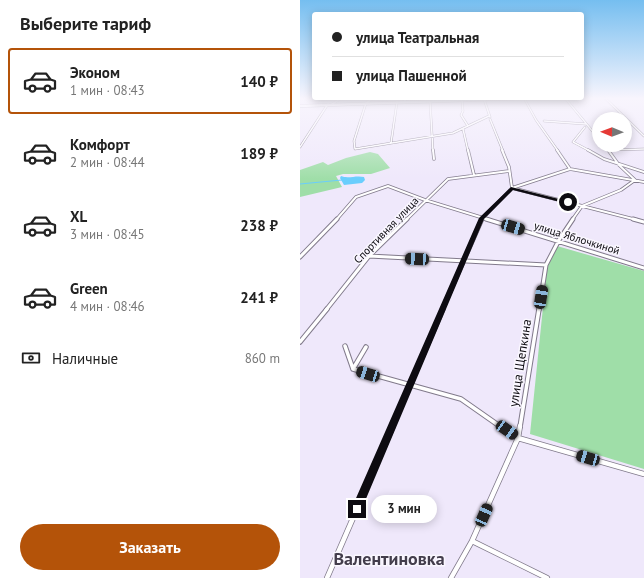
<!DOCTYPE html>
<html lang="ru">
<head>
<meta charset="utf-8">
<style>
	:root { --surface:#fff; --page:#f6f6f6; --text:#222; --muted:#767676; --line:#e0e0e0; --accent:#b45309 }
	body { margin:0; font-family:"PT Sans",sans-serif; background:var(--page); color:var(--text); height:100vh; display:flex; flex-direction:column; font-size:15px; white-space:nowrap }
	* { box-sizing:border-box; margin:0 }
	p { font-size:13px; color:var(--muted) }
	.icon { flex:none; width:22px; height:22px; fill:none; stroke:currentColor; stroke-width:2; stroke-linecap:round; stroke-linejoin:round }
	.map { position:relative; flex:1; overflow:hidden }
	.panel { display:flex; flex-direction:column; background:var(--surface); width:300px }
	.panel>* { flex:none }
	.banner { position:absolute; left:12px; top:12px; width:272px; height:88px; border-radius:4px; box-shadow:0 2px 10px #0003; display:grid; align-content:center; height:88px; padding:0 20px; background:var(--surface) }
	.needle { width:26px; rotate:271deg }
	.controls { position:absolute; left:292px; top:112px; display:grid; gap:8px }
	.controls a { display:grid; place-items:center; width:40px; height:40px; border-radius:50%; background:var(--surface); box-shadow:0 2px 10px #0003; font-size:20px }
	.end { position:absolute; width:18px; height:18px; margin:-9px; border:5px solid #0d0b11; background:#fff; box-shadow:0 0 0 2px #fff }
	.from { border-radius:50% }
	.bubble { position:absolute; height:28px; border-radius:14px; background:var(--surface); box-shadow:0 2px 10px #0003; font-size:13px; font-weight:700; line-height:28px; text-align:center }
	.car { position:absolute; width:12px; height:24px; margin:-12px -6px; border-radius:5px; box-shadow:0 0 3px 1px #0007; background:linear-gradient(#222 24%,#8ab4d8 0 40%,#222 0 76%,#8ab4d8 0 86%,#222 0) }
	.banner b { display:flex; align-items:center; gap:14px; height:38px; font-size:15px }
	.banner b+b { border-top:1px solid var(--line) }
	.banner i { width:10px; height:10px; background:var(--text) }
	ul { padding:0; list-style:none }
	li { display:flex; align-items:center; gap:12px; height:66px; margin:0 8px 6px; padding:0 12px; border:2px solid transparent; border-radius:4px }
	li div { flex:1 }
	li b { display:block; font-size:15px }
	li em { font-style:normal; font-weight:700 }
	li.selected { border-color:var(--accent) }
	li>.icon { width:36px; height:36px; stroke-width:1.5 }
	h2 { padding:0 20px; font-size:18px; line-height:48px }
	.pay { display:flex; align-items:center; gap:10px; height:44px; padding:0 20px; font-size:15px }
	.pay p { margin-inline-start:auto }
	.button { display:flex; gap:8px; margin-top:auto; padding:8px 20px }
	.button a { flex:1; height:46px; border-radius:24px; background:var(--accent); color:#fff; font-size:16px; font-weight:700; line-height:46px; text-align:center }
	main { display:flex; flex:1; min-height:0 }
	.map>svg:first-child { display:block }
</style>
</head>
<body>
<main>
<section class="panel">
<h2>Выберите тариф</h2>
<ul>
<li class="selected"><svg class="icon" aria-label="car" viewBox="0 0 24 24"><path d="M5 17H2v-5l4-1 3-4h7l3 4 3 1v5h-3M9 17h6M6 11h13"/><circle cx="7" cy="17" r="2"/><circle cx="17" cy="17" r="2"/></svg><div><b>Эконом</b><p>1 мин · 08:43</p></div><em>140 ₽</em></li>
<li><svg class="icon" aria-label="car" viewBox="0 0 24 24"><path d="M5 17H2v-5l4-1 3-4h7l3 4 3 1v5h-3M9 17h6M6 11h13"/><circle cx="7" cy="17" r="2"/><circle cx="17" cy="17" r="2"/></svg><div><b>Комфорт</b><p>2 мин · 08:44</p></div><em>189 ₽</em></li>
<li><svg class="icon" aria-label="car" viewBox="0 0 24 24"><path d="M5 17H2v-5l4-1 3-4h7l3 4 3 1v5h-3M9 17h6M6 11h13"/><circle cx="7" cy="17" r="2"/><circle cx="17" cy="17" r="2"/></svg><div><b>XL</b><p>3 мин · 08:45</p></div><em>238 ₽</em></li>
<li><svg class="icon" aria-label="car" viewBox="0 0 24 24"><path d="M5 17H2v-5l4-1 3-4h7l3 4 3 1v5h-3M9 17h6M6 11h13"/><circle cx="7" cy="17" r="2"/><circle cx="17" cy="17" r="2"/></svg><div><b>Green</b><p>4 мин · 08:46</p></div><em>241 ₽</em></li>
</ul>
<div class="pay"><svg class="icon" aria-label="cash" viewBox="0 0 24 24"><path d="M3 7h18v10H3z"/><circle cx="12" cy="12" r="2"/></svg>Наличные<p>860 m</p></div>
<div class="button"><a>Заказать</a></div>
</section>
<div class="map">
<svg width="344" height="578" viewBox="0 0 344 578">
	<rect width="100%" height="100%" fill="#efe8fb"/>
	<path fill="#9fdea8" d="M70,152L78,154L90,168L71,174H43L36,176L42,187L0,197V170L23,162L28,165L46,158Z
		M257,246L344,271V469L230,434L247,268Z"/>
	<path fill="#6acefd" d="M41,176C48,179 56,175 64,177L65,180L62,183L44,185L40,178Z"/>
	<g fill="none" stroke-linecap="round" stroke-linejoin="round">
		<path stroke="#6acefd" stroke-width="1" d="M0,184L42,180"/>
		<defs>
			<path id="street-far4" d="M74,98L66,103L54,141L55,149L153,133L189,116
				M224,98L236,120L258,151
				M265,98L299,139
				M305,98L344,136
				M184,99L190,117
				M162,100L163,111L161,115L168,126
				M130,101L133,151
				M103,102L108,98
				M32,104L42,98
				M190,119L203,151
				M244,121L286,124
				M285,127L273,142L290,151
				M163,129L168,151
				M91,143L97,102
				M304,145L309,151
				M0,147L28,104
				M308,150L344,149"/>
			<path id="street-far3" d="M133,150L134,159
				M168,150L174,175
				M202,150L209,167L212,188L337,220
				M257,150L270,169
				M288,150L304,159L344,172
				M308,150L319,165L335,180
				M36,220L56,197L88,186L125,200L190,220
				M106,220L148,179L209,171
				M181,220L212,188L270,169L344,182
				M272,220L282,206L321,190L335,180"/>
			<path id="street-far2" d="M186,219L344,268
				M333,219L344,222
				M69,256L246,265
				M0,257L37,219
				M26,310L69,256L107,219
				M142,310L182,219
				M239,310L246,265L259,240L273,219"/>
			<path id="street-far1" d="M0,342L27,309
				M45,346L53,369
				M66,347L53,369L161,399L201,427
				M92,427L143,309
				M220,427L239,309"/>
			<path id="street" d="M200,426L218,438L344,474
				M172,541L247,578
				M27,578L93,426
				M151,578L172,541L218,438L220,426"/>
			<path id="secondary" d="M0,106L227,98"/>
		</defs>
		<use href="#street-far4" stroke="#817a8b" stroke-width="2.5"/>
		<use href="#street-far3" stroke="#817a8b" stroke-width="3.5"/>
		<use href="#street-far2" stroke="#817a8b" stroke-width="5"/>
		<use href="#street-far1" stroke="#817a8b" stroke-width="5.5"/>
		<use href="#street" stroke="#817a8b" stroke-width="6"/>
		<use href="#secondary" stroke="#817a8b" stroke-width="3.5"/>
		<use href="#street-far4" stroke="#fff" stroke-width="1.5"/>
		<use href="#street-far3" stroke="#fff" stroke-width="2"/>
		<use href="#street-far2" stroke="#fff" stroke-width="3"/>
		<use href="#street-far1" stroke="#fff" stroke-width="3.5"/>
		<use href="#street" stroke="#fff" stroke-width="4.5"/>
		<use href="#secondary" stroke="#fff" stroke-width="2.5"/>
	</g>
	<linearGradient id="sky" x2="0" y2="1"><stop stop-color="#75bef0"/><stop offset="0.55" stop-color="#f8f5fd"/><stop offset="1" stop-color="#f8f5fd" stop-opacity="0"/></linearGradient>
	<rect width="344" height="179" fill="url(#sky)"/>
	<path fill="#0d0b11" d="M211,187L271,202L268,204L213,190L184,219L60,513L57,514L53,513L51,509L53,505L179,218Z"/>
	<g text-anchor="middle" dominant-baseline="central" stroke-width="3" stroke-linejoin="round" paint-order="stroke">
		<g font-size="11" fill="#0d0b11" stroke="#faf7ff">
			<text transform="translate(86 230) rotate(-46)">Спортивная улица</text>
			<text transform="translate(277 238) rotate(17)">улица Яблочкиной</text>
		</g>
		<g font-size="13" fill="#0d0b11" stroke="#faf7ff">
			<text transform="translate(220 363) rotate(-81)">улица Щепкина</text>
		</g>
		<g font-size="18" font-weight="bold" fill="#433d4c" stroke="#faf7ff">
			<text x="89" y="558">Валентиновка</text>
		</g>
	</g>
</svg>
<div class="controls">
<a><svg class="needle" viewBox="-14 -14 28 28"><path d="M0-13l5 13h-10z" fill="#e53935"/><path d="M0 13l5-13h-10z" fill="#767676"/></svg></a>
</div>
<i class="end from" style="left:268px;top:202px"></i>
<i class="end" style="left:57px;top:509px"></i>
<div class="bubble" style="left:71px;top:495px;width:66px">3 мин</div>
<i class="car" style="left:213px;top:227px;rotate:106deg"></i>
<i class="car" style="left:117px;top:259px;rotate:273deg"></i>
<i class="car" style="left:241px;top:297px;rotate:9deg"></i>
<i class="car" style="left:68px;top:374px;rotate:287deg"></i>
<i class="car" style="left:207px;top:430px;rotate:124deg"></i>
<i class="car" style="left:288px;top:458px;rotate:286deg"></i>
<i class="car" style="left:184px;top:515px;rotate:24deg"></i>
<div class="banner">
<b><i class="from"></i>улица Театральная</b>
<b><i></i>улица Пашенной</b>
</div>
</div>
</main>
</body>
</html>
